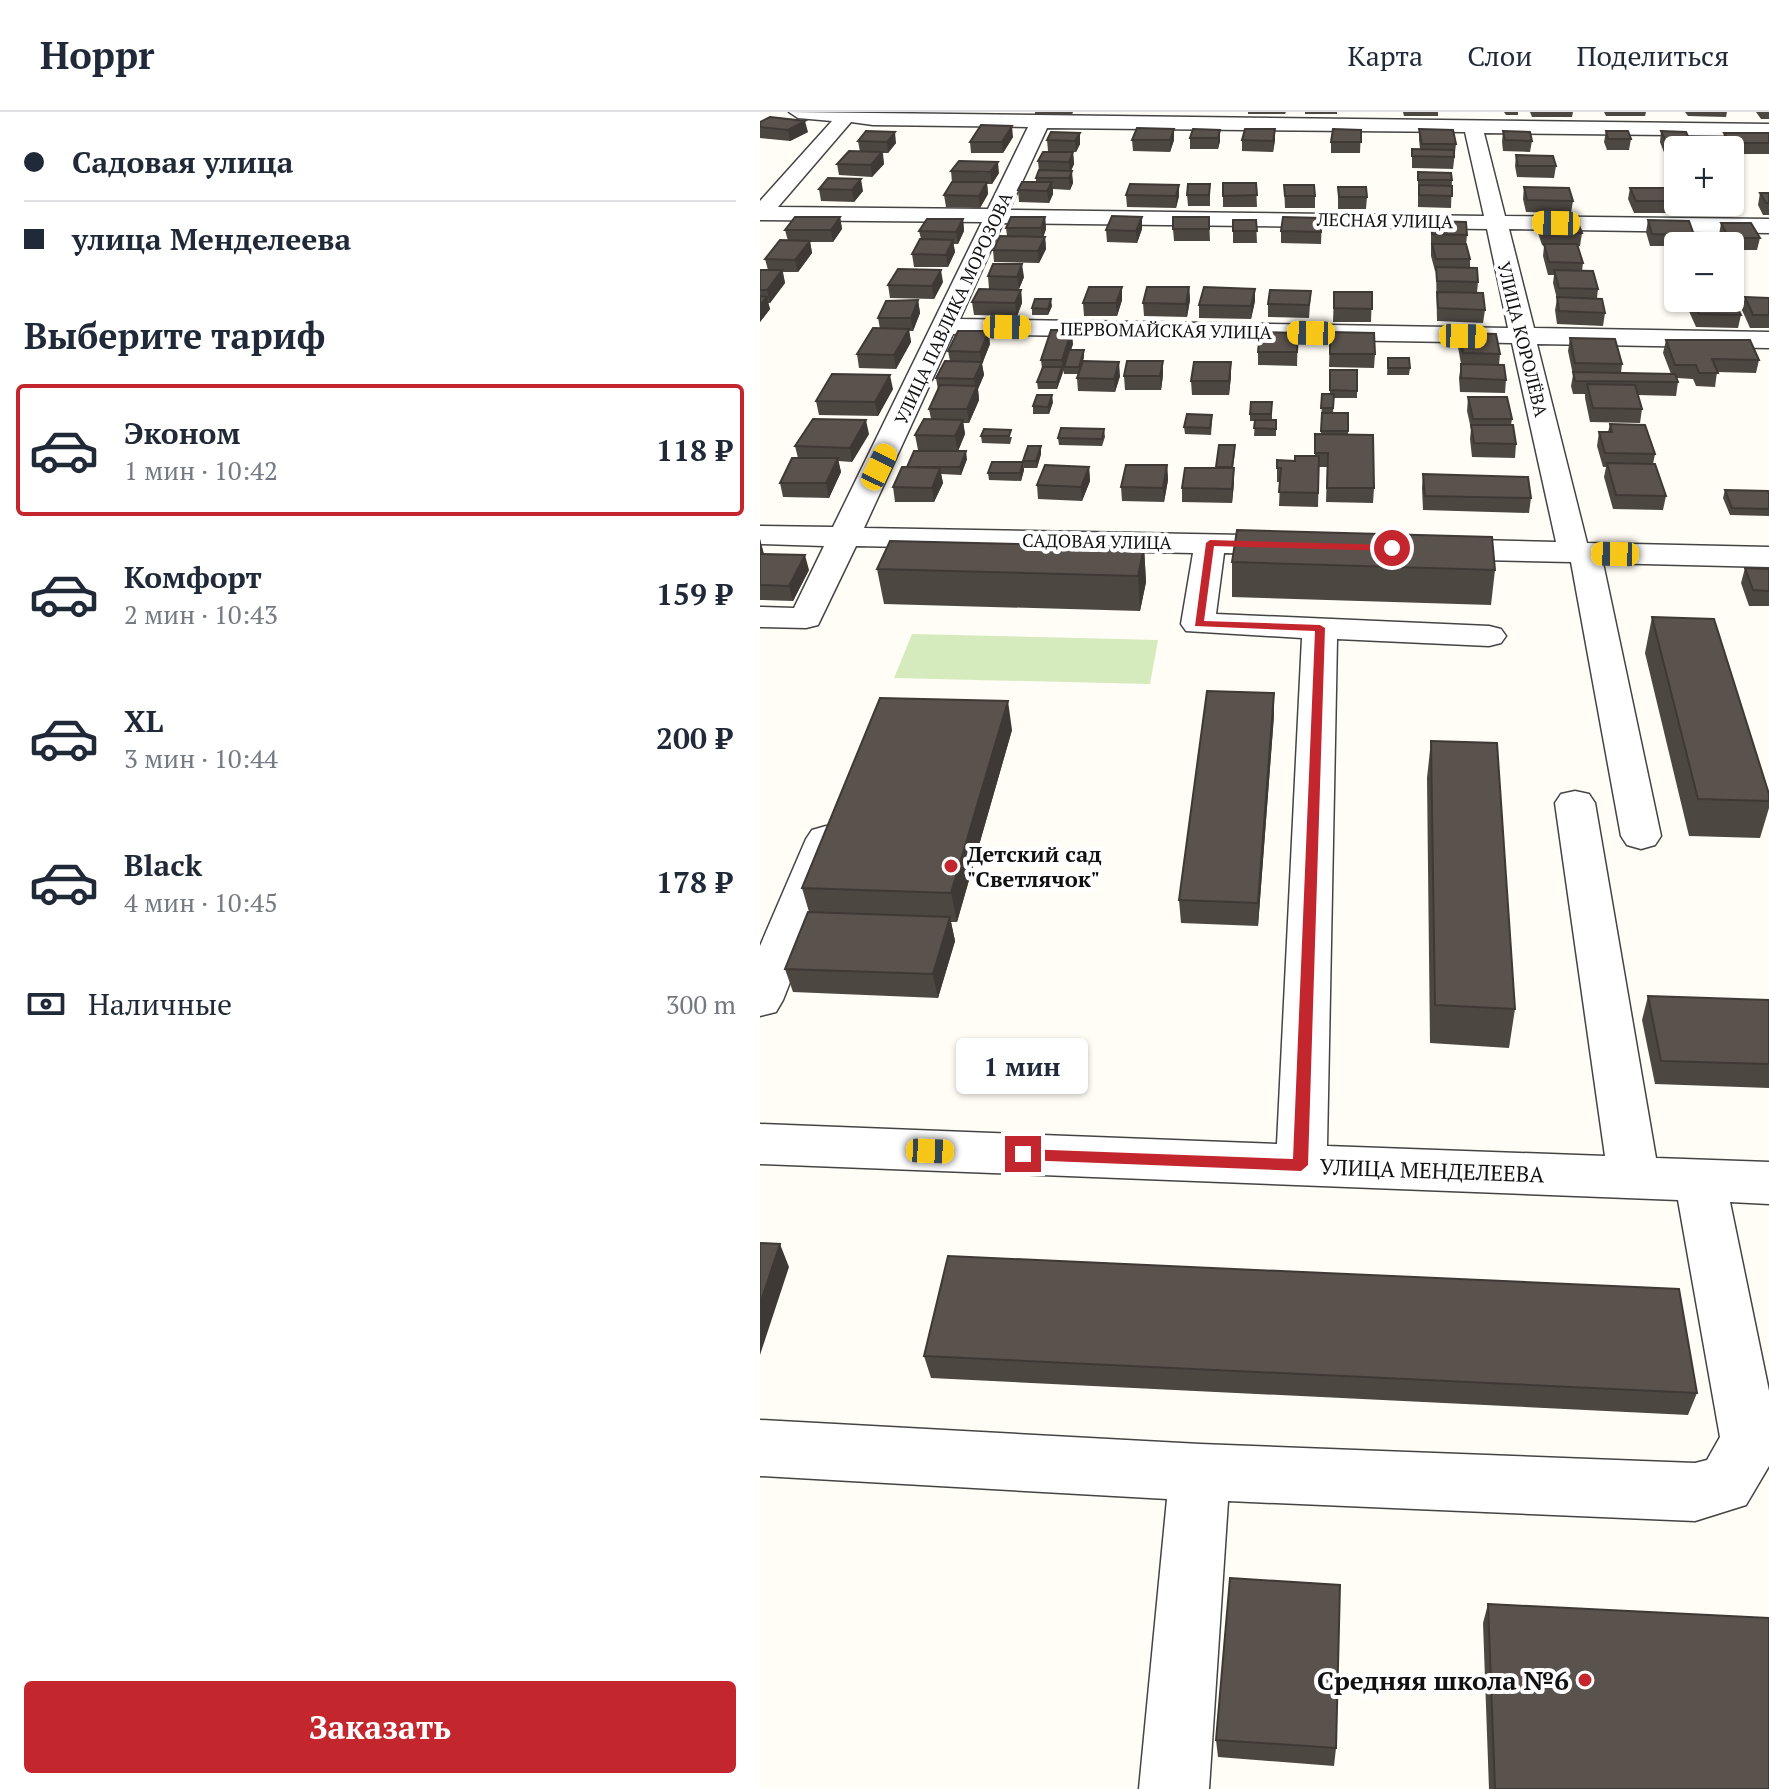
<!DOCTYPE html>
<html lang="ru">
<head>
<meta charset="utf-8">
<style>
	:root { --surface:#fff; --page:#f2f2f3; --text:#1f2937; --muted:#747a83; --line:#e0e1e3; --accent:#c4262e }
	body { margin:0; font-family:"PT Serif",serif; background:var(--page); color:var(--text); height:100vh; display:flex; flex-direction:column; font-size:30px; white-space:nowrap }
	* { box-sizing:border-box; margin:0 }
	p { font-size:26px; color:var(--muted) }
	.icon { flex:none; width:44px; height:44px; fill:none; stroke:currentColor; stroke-width:2; stroke-linecap:round; stroke-linejoin:round }
	.map { position:relative; flex:1; overflow:hidden }
	.drawer { display:flex; flex-direction:column; background:var(--surface); width:760px }
	.drawer>* { flex:none }
	.guide { display:grid; align-content:center; height:176px; padding:0 24px; background:var(--surface) }
	.controls { position:absolute; left:904px; top:24px; display:grid; gap:16px }
	.controls a { display:grid; place-items:center; width:80px; height:80px; border-radius:8px; background:var(--surface); box-shadow:0 2px 6px #0004; font-size:40px }
	.end { position:absolute; width:36px; height:36px; margin:-18px; border:10px solid #c4262e; background:#fff; box-shadow:0 0 0 4px #fff }
	.from { border-radius:50% }
	.bubble { position:absolute; height:56px; border-radius:8px; background:var(--surface); box-shadow:0 2px 6px #0004; font-size:26px; font-weight:700; line-height:56px; text-align:center }
	.car { position:absolute; width:24px; height:48px; margin:-24px -12px; border-radius:10px; box-shadow:0 0 6px 2px #0007; background:linear-gradient(#f5c518 24%,#345 0 40%,#f5c518 0 76%,#345 0 86%,#f5c518 0) }
	.guide b { display:flex; align-items:center; gap:28px; height:76px; font-size:30px }
	.guide b+b { border-top:2px solid var(--line) }
	.guide i { width:20px; height:20px; background:var(--text) }
	ul { padding:0; list-style:none }
	li { display:flex; align-items:center; gap:24px; height:132px; margin:0 16px 12px; padding:0 8px; border:4px solid transparent; border-radius:8px }
	li div { flex:1 }
	li b { display:block; font-size:30px }
	li em { font-style:normal; font-weight:700 }
	li.selected { border-color:var(--accent) }
	li>.icon { width:72px; height:72px; stroke-width:1.5 }
	h2 { padding:0 24px; font-size:36px; line-height:96px }
	.pay { display:flex; align-items:center; gap:20px; height:88px; padding:0 24px; font-size:30px }
	.pay p { margin-inline-start:auto }
	.button { display:flex; gap:16px; margin-top:auto; padding:16px 24px }
	.button a { flex:1; height:92px; border-radius:8px; background:var(--accent); color:#fff; font-size:32px; font-weight:700; line-height:92px; text-align:center }
	header { display:flex; align-items:center; gap:48px; box-sizing:border-box; height:112px; padding:0 40px; background:var(--surface); border-bottom:2px solid var(--line) }
	header strong { font-size:38px }
	nav { display:flex; gap:44px; margin-inline-start:auto; font-size:28px }
	main { display:flex; flex:1; min-height:0 }
	.map>svg:first-child { display:block }
</style>
</head>
<body>
<header>
<strong>Hoppr</strong>
<nav><a>Карта</a><a>Слои</a><a>Поделиться</a></nav>
</header>
<main>
<section class="drawer">
<div class="guide">
<b><i class="from"></i>Садовая улица</b>
<b><i></i>улица Менделеева</b>
</div>
<h2>Выберите тариф</h2>
<ul>
<li class="selected"><svg class="icon" aria-label="car" viewBox="0 0 24 24"><path d="M5 17H2v-5l4-1 3-4h7l3 4 3 1v5h-3M9 17h6M6 11h13"/><circle cx="7" cy="17" r="2"/><circle cx="17" cy="17" r="2"/></svg><div><b>Эконом</b><p>1 мин · 10:42</p></div><em>118 ₽</em></li>
<li><svg class="icon" aria-label="car" viewBox="0 0 24 24"><path d="M5 17H2v-5l4-1 3-4h7l3 4 3 1v5h-3M9 17h6M6 11h13"/><circle cx="7" cy="17" r="2"/><circle cx="17" cy="17" r="2"/></svg><div><b>Комфорт</b><p>2 мин · 10:43</p></div><em>159 ₽</em></li>
<li><svg class="icon" aria-label="car" viewBox="0 0 24 24"><path d="M5 17H2v-5l4-1 3-4h7l3 4 3 1v5h-3M9 17h6M6 11h13"/><circle cx="7" cy="17" r="2"/><circle cx="17" cy="17" r="2"/></svg><div><b>XL</b><p>3 мин · 10:44</p></div><em>200 ₽</em></li>
<li><svg class="icon" aria-label="car" viewBox="0 0 24 24"><path d="M5 17H2v-5l4-1 3-4h7l3 4 3 1v5h-3M9 17h6M6 11h13"/><circle cx="7" cy="17" r="2"/><circle cx="17" cy="17" r="2"/></svg><div><b>Black</b><p>4 мин · 10:45</p></div><em>178 ₽</em></li>
</ul>
<div class="pay"><svg class="icon" aria-label="cash" viewBox="0 0 24 24"><path d="M3 7h18v10H3z"/><circle cx="12" cy="12" r="2"/></svg>Наличные<p>300 m</p></div>
<div class="button"><a>Заказать</a></div>
</section>
<div class="map">
<svg width="1009" height="1677" viewBox="0 0 1009 1677">
	<rect width="100%" height="100%" fill="#fffdf5"/>
	<path fill="#d5ebbd" d="M152,522L398,528L390,572L134,566Z"/>
	<g fill="none" stroke-linecap="round" stroke-linejoin="round">
		<defs>
			<path id="minor" d="M29,0L1009,12V24L724,21L745,104L1009,107V121L749,117L774,216L1009,220V236L777,232L827,431L1009,435V455L843,451L901,724L895,733L881,737L867,733L861,724L811,450L676,447L665,444L660,437L665,430L676,427L796,430L752,231L193,222L104,416L535,424L546,426L551,433L546,440L535,442L464,441L456,502L729,514L741,517L746,524L741,531L729,534L577,527L567,1034L845,1044L795,691L801,682L815,679L829,682L835,691L896,1046L1009,1050V1092L970,1090L1009,1279V1354L986,1393L935,1409L468,1389L449,1677H379L407,1387L0,1364V1308L440,1332L935,1351L947,1348L960,1325L918,1088L0,1052V1012L517,1032L542,526L426,519L421,512L433,441L96,434L58,513L46,516L0,515V495L34,496L64,434L0,432V414L73,415L222,110L0,108V89L72,9L38,6ZM91,10L113,13L268,15L228,97L18,95ZM287,16L705,20L724,104L249,98ZM243,111L727,117L748,216L200,207Z
				M66,714L80,718L86,727L23,888L16,900L0,904V834L46,727L52,718Z"/>
		</defs>
		<use href="#minor" stroke="#444" stroke-width="3"/>
		<use href="#minor" fill="#fff" fill-rule="evenodd"/>
	</g>
	<path fill="#4d4742" d="M275,0H313L312,3L275,2Z
		M488,0H526L525,2H488Z
		M545,0H577V2H545Z
		M643,0H678V4H644Z
		M744,0H758V3H746Z
		M770,0H813L812,5H772Z
		M844,0H886L885,4H846Z
		M925,0H967L966,5L928,4Z
		M996,0H1009V7H1001Z
		M0,10L48,20L30,29L0,26Z
		M414,17V28L410,40L373,39L372,28Z
		M659,17L696,32L693,57L652,56V37H660L659,28Z
		M460,18V29L458,37H430V26Z
		M601,18L600,41H571V30Z
		M106,19L136,31L128,41H123L124,52L112,65L79,63L77,52L100,40L98,29Z
		M743,19L772,29L770,40L743,39L742,30Z
		M846,19L871,27L869,38H847L844,30Z
		M901,19L932,33L931,38H918V44L905,43L900,30Z
		M320,21V32L316,40L288,39L287,28Z
		M964,21H1009V42H970V38H966L962,32Z
		M253,25L243,41H211L210,30Z
		M482,28H515L513,40L482,39Z
		M313,40L314,52L311,59L313,71L310,78L293,77V82L289,91L259,90L258,78L276,70V66L279,59L278,49Z
		M756,43L796,54L794,66L757,65L755,54Z
		M191,59L239,61L232,72H227L228,82L220,96L186,95L184,83L192,70Z
		M658,60L692,68L691,96L658,95Z
		M463,71H496L497,95H463Z
		M450,72V94H428L427,83Z
		M419,73V84L416,96L367,95L366,83Z
		M524,73L555,84V96H525Z
		M578,75L607,85L606,97H578Z
		M764,75L813,89L811,101L766,100L763,87Z
		M870,76L912,89L910,101H874L868,87Z
		M59,77L103,79L94,90L61,89Z
		M1000,81H1009V103H1003L998,93Z
		M931,90H973L971,102H935Z
		M80,105L82,117L73,130H50L52,141L38,160H23L25,171L10,191H8L10,197L0,210V158H8L5,147L28,129L25,118Z
		M285,105L286,117L283,125H285L286,137L279,151L234,150L233,138L247,124L246,116Z
		M449,105L450,129H414L413,117Z
		M562,106L561,132L521,131V119Z
		M778,106L822,121L820,134H817L823,151L822,159L838,177L837,186L845,201L843,214L797,212L795,198L797,187L793,171L794,163H788L783,144L784,134L782,133L777,118Z
		M203,107L204,119L198,132H193L195,140L188,155H154L152,142L161,127L159,119Z
		M473,108H496L497,131H473Z
		M888,108L934,123L931,134H890L886,120Z
		M671,109L707,123L706,133L710,147V156L718,170L717,181L725,198L723,211L677,209L676,159H675L671,144Z
		M961,111L1000,126L997,138H970V134H965L959,123Z
		M382,117L377,131L347,130L346,118Z
		M228,164L264,165L259,177H229Z
		M183,170L174,187L130,186L128,173Z
		M429,175L430,188L427,205L384,204L383,191Z
		M495,177V189L491,207L439,206V193Z
		M261,178L262,191L257,204L214,203L212,190Z
		M551,179L549,206L508,205V192Z
		M574,180H612L611,210H573Z
		M985,185L1009,186V216H990L982,198Z
		M930,186H970L981,203L978,216L936,215L928,197Z
		M158,188L160,201L153,219H149L151,230L136,257L99,256L97,242L120,217L118,206Z
		M362,188L357,204H324L323,191Z
		M292,194L288,203H272V196Z
		M570,220L615,242L614,256L569,255Z
		M538,221L537,254L498,253V240Z
		M700,221L740,242L739,253L746,268L745,281L700,280L699,266L701,252L698,235Z
		M810,226L862,252L861,261L911,262L903,241L906,228L999,248L996,261L957,260L955,275L936,274L933,267L917,266L918,270L916,284L878,283L882,297L880,311L830,310L825,286V282H813L811,274L813,263L808,239Z
		M230,232L222,252L224,263L218,277L219,288L209,311H203L205,322L198,339L158,338L155,323L171,307L169,297L178,278L176,266L190,249L188,239Z
		M313,232L311,238L324,245L322,252L360,264L355,280L318,279L317,266L319,262H304V258L297,277H278L277,270L282,257L281,248Z
		M628,246L650,256L649,263H627Z
		M403,249V263L401,278H365L364,264Z
		M570,258H597V286H574L573,301H588V323L614,376L613,391L566,390L567,355H559L558,395L519,394L520,370H517V348L535,349L555,344V322H561L562,282H570Z
		M471,264L469,283H432L431,269Z
		M133,277L118,304L59,303L56,289Z
		M708,285L752,307L751,313L756,332L755,346L712,345L710,327L711,317L707,299Z
		M293,290L289,302H273V294Z
		M512,290V308H516V324H494L495,309H490V302Z
		M452,310L451,323L425,322L424,315Z
		M850,312L895,342L893,352L906,384L903,398L853,397L844,365L846,355H843L837,334L839,320H848Z
		M344,317L345,325L342,334L299,333L298,326Z
		M109,322L92,350L78,349L81,360L69,386L23,385L20,371L38,346L35,334Z
		M221,324L252,325L250,332L222,331Z
		M281,334V342L277,356H264L263,349Z
		M475,340L473,356L474,371L472,391L422,390V376L456,356Z
		M207,347L201,363L181,362L183,371L174,390H135L133,375L148,355Z
		M263,350L264,358L261,369L229,368L228,361Z
		M407,353L408,368L404,390L362,389L361,375Z
		M329,355L330,369L322,389L278,387L277,373Z
		M663,362L771,386L769,401L663,398L662,376Z
		M965,378L1009,382V404L970,403L963,386Z
		M0,427L4,442L49,458L33,489L0,488Z
		M384,435L386,470L380,499L124,492L117,457Z
		M472,450L735,458L731,493L472,485Z
		M985,456L1009,457V494H989L981,471Z
		M892,505L1009,682V696L1000,726L929,724L885,541Z
		M514,581V603L498,814L421,811L419,788Z
		M252,618L197,810H191L195,829L178,886L33,880L25,857L49,800L42,776Z
		M671,629L755,897L749,936L670,931L667,666Z
		M888,884L1009,888V976L895,972L882,908Z
		M164,1244L937,1281L928,1303L171,1266Z
		M728,1492L1009,1677H729L723,1511Z
		M456,1628L576,1636L574,1654L458,1645Z"/>
	<path fill="#3f3936" d="M45,9L48,20L30,29L28,18Z
		M252,14L253,25L243,41L242,30Z
		M414,17V28L410,40V28Z
		M515,17V28L513,40V29Z
		M460,18V29L458,37V26Z
		M135,20L136,31L128,41L127,30Z
		M320,21V32L316,40L315,29Z
		M122,40L124,52L112,65L111,53Z
		M313,40L314,52L310,61L309,50Z
		M238,50L239,61L232,72L230,60Z
		M312,59L313,71L310,78L309,66Z
		M101,67L103,79L94,90L92,78Z
		M227,70L228,82L220,96L219,84Z
		M292,70L293,82L289,91L287,79Z
		M419,73V84L416,96V84Z
		M80,105L82,117L73,130L71,118Z
		M285,105L286,117L282,129L281,116Z
		M382,105V117L377,131L376,119Z
		M203,107L204,119L198,132L196,120Z
		M285,125L286,137L279,151L278,139Z
		M193,128L195,140L188,155L186,143Z
		M50,129L52,141L38,160L35,148Z
		M262,152L264,165L259,177L257,165Z
		M22,158L25,171L10,191L7,178Z
		M181,158L183,170L174,187L172,174Z
		M362,175V188L357,204L356,191Z
		M429,175L430,188L427,205L426,192Z
		M495,177V189L491,207V194Z
		M261,178L262,191L257,204L255,191Z
		M7,185L10,197L0,210V193Z
		M291,187L292,194L288,203V197Z
		M158,188L160,201L153,219L151,206Z
		M149,217L151,230L136,257L134,243Z
		M312,218L313,232L305,255H304L303,262L302,248Z
		M229,219L230,232L222,252L224,263L218,277L219,288L209,311L207,297L216,277L214,267L221,251L220,240Z
		M324,238V245L319,262V255Z
		M403,249V263L401,278L400,264Z
		M359,250L360,264L355,280L354,267Z
		M471,250V264L469,283V269Z
		M302,255V262L297,277V270Z
		M130,263L133,277L118,304L115,290Z
		M292,283L293,290L289,302L288,295Z
		M106,308L109,322L92,350L90,336Z
		M203,308L205,322L198,339L195,324Z
		M281,334V342L277,356L276,349Z
		M206,339L207,347L201,363L200,355Z
		M78,346L81,360L69,386L66,371Z
		M263,350L264,358L261,369L260,361Z
		M407,353L408,368L404,390L403,376Z
		M329,355L330,369L322,389L321,375Z
		M180,356L183,371L174,390L172,376Z
		M474,356V371L472,391V377Z
		M0,427L4,444L0,451Z
		M384,435L386,470L380,499L378,464Z
		M45,443L49,458L33,489L29,474Z
		M514,581V603L498,814V791Z
		M248,589L252,618L197,810L191,781Z
		M190,805L195,829L178,886L173,862Z
		M20,1132L29,1155L0,1243V1192Z"/>
	<path fill="#5a524d" stroke="#3f3936" stroke-width="2" d="M10,5L45,9L28,18L0,15V10Z
		M221,13L252,14L242,30H210Z
		M377,16L414,17L410,28H372Z
		M433,17L460,18L458,26H430Z
		M485,17H515L513,29L482,28Z
		M573,17L601,18V30H571Z
		M659,17L693,18L696,32H662Z
		M106,19L135,20L127,30L98,29Z
		M743,19L770,20L772,29L745,28Z
		M846,19H868L871,27H848Z
		M901,19L926,20L932,33L907,32Z
		M291,20L320,21L315,29L287,28Z
		M964,21H1009V31H971Z
		M652,37L694,38V45L652,44Z
		M89,39L122,40L111,53L77,52Z
		M283,40H313L309,50L278,49Z
		M756,43L793,44L796,54H758Z
		M199,49L238,50L230,60L191,59Z
		M279,58L312,59L309,66H276Z
		M658,60L691,61L692,68H658Z
		M68,66L101,67L92,78L59,77Z
		M192,70H227L219,84L184,83Z
		M262,70H292L287,79L258,78Z
		M463,71H496L497,83L463,84Z
		M370,72L419,73L416,84L366,83Z
		M428,72H450L449,83H427Z
		M524,73H554L555,84H525Z
		M659,73L692,74V84L659,83Z
		M578,75H606L607,85H579Z
		M764,75L809,76L813,89L767,88Z
		M870,76H905L912,89H876Z
		M1000,81H1009V91H1006Z
		M352,104L382,105L376,119L346,118Z
		M35,105H80L71,118H25Z
		M251,105H285L281,116H246Z
		M413,105H449V117H413Z
		M523,105L562,106L561,120L521,119Z
		M778,106H816L822,121H784Z
		M167,107H203L196,120L159,119Z
		M473,108H496L497,119H473Z
		M888,108L929,109L934,123L892,122Z
		M671,109L706,110L707,123L672,122Z
		M961,111H991L1000,126H969Z
		M240,124L285,125L278,139L233,138Z
		M160,127L193,128L186,143L152,142Z
		M20,128L50,129L35,148L5,147Z
		M672,132H706L710,147H676Z
		M784,132H817L823,151L789,150Z
		M233,152H262L257,165L228,164Z
		M676,155L717,156L718,170L677,169Z
		M138,157L181,158L172,174L128,173Z
		M0,158H22L7,178H0Z
		M794,158L833,159L838,177L799,176Z
		M329,175H362L356,191H323Z
		M387,175H429L426,192L383,191Z
		M444,175L495,177L491,194L439,193Z
		M219,177L261,178L255,191L212,190Z
		M510,178L551,179L549,193L508,192Z
		M574,180H612V197L574,196Z
		M677,180L723,181L725,198L678,196Z
		M0,184L7,185L0,193Z
		M970,184H971L981,203L939,202L932,186H970Z
		M797,185L842,187L845,201L799,199Z
		M985,185L1009,186V203H993Z
		M275,187H291L288,197L272,196Z
		M158,188L151,206H118L126,189Z
		M113,216L149,217L134,243L97,242Z
		M291,218H312L302,248H281Z
		M198,219H229L220,240L188,239Z
		M500,220L538,221L537,240H498Z
		M570,220L614,221L615,242H570Z
		M700,221L736,222L740,242L703,241Z
		M810,226L855,227L862,252L815,251Z
		M906,228H990L999,248L952,247L958,261H939L936,253H915Z
		M309,238H324L319,255H304Z
		M628,246H649L650,256H628Z
		M185,249L222,250L214,267L176,266Z
		M323,249L359,250L354,267L317,266Z
		M367,249H403L400,264H364Z
		M434,250H471L469,269H431Z
		M701,252L744,253L746,268L701,266Z
		M283,255H302L297,270H277Z
		M570,258H597V279L570,278Z
		M813,260L915,262L918,270L815,269Z
		M72,262L130,263L115,290L56,289Z
		M827,272L875,273L882,297L833,296Z
		M180,273L217,274L207,297H169Z
		M562,282H574L573,296H561Z
		M277,283H292L288,295L273,294Z
		M708,285H747L752,307H713Z
		M491,290H512L511,302H490Z
		M562,301H588V319H561Z
		M427,302L452,303L450,316L424,315Z
		M53,307L106,308L90,336L35,334Z
		M164,307L203,308L195,324L155,323Z
		M495,308H516V317L494,316Z
		M850,312L885,313L895,342L845,341L839,320H852Z
		M711,313H753L756,332L714,331Z
		M301,316L344,317L342,327L298,326Z
		M224,317L251,318L249,324H221Z
		M555,322L613,323L614,376H567L568,341H555Z
		M459,333H475L472,355H456Z
		M268,334H281L276,349H263Z
		M154,339H206L200,355H147Z
		M535,344H559L558,381L519,380L521,356H517V348L535,349Z
		M32,346H78L66,371H20Z
		M232,350H263L260,361H228Z
		M847,351L895,352L906,384L856,383Z
		M285,353L329,355L321,375L277,373Z
		M366,353H407L403,376L361,375Z
		M142,355L180,356L172,376L133,375Z
		M425,356H474L472,377L422,376Z
		M663,362L768,365L771,386L665,384Z
		M965,378L1008,379L1009,382V397L972,396Z
		M477,418L732,425L735,458L472,450Z
		M130,429L384,435L378,464L117,457Z
		M0,442L45,443L29,474L0,473Z
		M985,456L1009,457V479L993,478Z
		M892,505L954,507L1009,682V689L938,687Z
		M447,579L514,581L498,791L419,788Z
		M120,586L248,589L191,781L42,776Z
		M671,629L737,631L755,897L675,893Z
		M48,800L190,805L173,862L25,857Z
		M888,884L1009,888V952L901,949Z
		M0,1131L20,1132L0,1192Z
		M188,1144L919,1177L937,1281L164,1244Z
		M470,1466L580,1473L576,1636L456,1628Z
		M728,1492L1009,1506V1677H735Z"/>
	<path fill="#c4262e" d="M450,428L632,433L637,436L632,439L454,434L444,509L560,513L565,516L548,1053L541,1059L263,1048L256,1042L263,1037L533,1047L555,519L435,514L446,431Z"/>
	<g fill="#c4262e" stroke="#fff" stroke-width="3">
		<circle cx="191" cy="754" r="8"/>
		<circle cx="825" cy="1568" r="8"/>
	</g>
	<g text-anchor="middle" dominant-baseline="central" stroke-width="8" stroke-linejoin="round" paint-order="stroke">
		<g font-size="18" fill="#111" stroke="#fff">
			<text transform="translate(625 108) rotate(1)">ЛЕСНАЯ УЛИЦА</text>
			<text transform="translate(193 196) rotate(-65)">УЛИЦА ПАВЛИКА МОРОЗОВА</text>
			<text transform="translate(406 218) rotate(1)">ПЕРВОМАЙСКАЯ УЛИЦА</text>
			<text transform="translate(763 227) rotate(76)">УЛИЦА КОРОЛЁВА</text>
			<text transform="translate(337 429) rotate(1)">САДОВАЯ УЛИЦА</text>
		</g>
		<g font-size="22" font-weight="bold" fill="#111" stroke="#fff" text-anchor="start">
			<text x="207" y="741">Детский сад<tspan x="207" dy="25">"Светлячок"</tspan></text>
		</g>
		<g font-size="22" fill="#111" stroke="#fff">
			<text transform="translate(672 1058) rotate(2)">УЛИЦА МЕНДЕЛЕЕВА</text>
		</g>
		<g font-size="26" font-weight="bold" fill="#111" stroke="#fff" text-anchor="end">
			<text x="809" y="1568">Средняя школа №6</text>
		</g>
	</g>
</svg>
<div class="controls">
<a>+</a>
<a>−</a>
</div>
<i class="end from" style="left:632px;top:436px"></i>
<i class="end" style="left:263px;top:1042px"></i>
<div class="bubble" style="left:196px;top:926px;width:132px">1 мин</div>
<i class="car" style="left:796px;top:111px;rotate:271deg"></i>
<i class="car" style="left:247px;top:215px;rotate:91deg"></i>
<i class="car" style="left:551px;top:221px;rotate:271deg"></i>
<i class="car" style="left:703px;top:224px;rotate:91deg"></i>
<i class="car" style="left:119px;top:355px;rotate:26deg"></i>
<i class="car" style="left:855px;top:442px;rotate:271deg"></i>
<i class="car" style="left:170px;top:1039px;rotate:92deg"></i>
</div>
</main>
</body>
</html>
